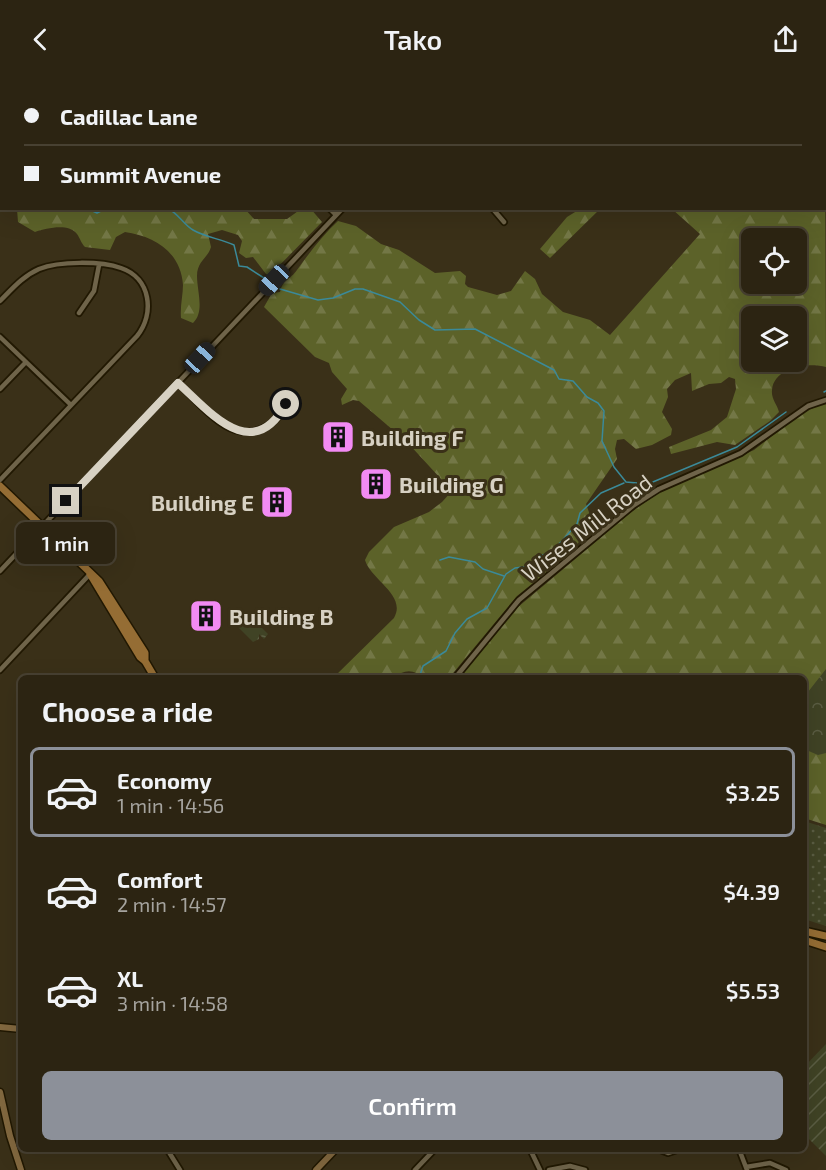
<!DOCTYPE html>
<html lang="en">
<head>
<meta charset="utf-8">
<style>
	:root { --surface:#2c2412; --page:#383020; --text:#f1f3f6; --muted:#a6a49f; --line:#484132; --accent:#8c9099 }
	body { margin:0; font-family:"Exo 2",sans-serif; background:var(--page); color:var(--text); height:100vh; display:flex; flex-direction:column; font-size:22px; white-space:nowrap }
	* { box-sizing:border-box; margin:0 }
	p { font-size:20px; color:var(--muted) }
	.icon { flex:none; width:33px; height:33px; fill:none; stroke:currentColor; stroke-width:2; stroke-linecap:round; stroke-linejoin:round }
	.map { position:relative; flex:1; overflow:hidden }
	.details { position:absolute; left:18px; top:597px; width:789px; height:477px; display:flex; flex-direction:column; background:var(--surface); border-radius:9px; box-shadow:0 6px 24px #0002,0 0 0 2px var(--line) }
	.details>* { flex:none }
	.guide { position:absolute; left:0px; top:0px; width:826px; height:132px; box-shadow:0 6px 24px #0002,0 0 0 2px var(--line); display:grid; align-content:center; height:132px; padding:0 24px; background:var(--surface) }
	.controls { position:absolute; left:741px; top:150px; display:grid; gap:12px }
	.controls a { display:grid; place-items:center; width:66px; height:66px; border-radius:9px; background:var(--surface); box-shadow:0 6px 24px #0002,0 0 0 2px var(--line); font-size:30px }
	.end { position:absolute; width:27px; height:27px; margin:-14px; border:8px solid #d7d1c3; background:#111; box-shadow:0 0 0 3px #111 }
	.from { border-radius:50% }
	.bubble { position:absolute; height:42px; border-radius:9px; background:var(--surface); box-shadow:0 6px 24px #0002,0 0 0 2px var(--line); font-size:20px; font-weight:600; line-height:42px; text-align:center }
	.car { position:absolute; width:18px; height:36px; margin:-18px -9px; border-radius:8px; box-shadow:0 0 4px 2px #0007; background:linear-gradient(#222 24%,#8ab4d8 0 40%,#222 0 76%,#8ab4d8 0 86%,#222 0) }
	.guide b { display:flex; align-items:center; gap:21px; height:57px; font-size:22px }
	.guide b+b { border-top:2px solid var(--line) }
	.guide i { width:15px; height:15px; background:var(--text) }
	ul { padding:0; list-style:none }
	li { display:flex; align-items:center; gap:18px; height:90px; margin:0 12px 9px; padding:0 12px; border:3px solid transparent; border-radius:9px }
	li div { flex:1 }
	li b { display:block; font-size:22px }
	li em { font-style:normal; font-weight:600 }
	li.on { border-color:var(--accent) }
	li>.icon { width:54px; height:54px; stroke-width:1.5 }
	h2 { padding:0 24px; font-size:27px; line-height:72px }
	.primary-button { display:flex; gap:12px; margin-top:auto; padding:12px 24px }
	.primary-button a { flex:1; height:69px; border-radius:9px; background:var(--accent); color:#fff; font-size:24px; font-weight:600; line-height:69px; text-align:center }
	header { display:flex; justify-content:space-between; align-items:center; height:78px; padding:0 24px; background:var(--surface); font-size:27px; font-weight:600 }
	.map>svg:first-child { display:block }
</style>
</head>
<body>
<header><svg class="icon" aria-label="back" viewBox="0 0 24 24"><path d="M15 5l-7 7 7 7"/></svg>Tako<svg class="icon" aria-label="share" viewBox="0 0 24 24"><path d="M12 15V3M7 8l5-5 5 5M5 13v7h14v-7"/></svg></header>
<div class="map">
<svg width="826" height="1092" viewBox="0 0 826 1092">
	<defs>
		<pattern id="grass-dots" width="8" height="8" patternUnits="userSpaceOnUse" patternTransform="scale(1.5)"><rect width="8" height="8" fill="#404325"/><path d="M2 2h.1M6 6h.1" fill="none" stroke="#5b5d43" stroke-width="1.8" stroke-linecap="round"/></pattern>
		<pattern id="forest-firs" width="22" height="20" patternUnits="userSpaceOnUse" patternTransform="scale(1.5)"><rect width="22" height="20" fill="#5c6229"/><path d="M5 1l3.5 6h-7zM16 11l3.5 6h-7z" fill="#737746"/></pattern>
		<pattern id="park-crowns" width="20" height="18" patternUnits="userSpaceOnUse" patternTransform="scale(1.5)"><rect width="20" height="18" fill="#404325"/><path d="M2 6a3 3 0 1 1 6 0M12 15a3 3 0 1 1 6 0" fill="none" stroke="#5b5d43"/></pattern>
		<pattern id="garden-furrows" width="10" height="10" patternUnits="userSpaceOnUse" patternTransform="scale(1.5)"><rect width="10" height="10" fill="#404325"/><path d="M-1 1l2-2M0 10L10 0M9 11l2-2" fill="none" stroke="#5b5d43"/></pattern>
	</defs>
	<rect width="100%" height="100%" fill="#3a3018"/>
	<path fill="url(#grass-dots)" d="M804,743L826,750V848L804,841Z"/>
	<path fill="url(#forest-firs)" fill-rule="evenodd" d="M495,0H744L746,1L496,2Z
		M825,73L826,289C808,284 774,289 772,312C771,321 777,326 779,334L770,343L735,367L717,364L671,376L669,369L711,352L727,339L736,311L735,301L729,299L721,305L709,306L692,313L691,295L675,302L667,311L668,319L662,334L672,351L671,357L652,367L636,371L624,361L617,362L615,371L617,381L586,426L594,448L563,481L517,518L449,600H423C415,591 403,591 394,600H333L394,540C407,517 371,502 365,482L369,474L394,449L429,434L442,424L452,413L407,364L359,323L353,322L342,327L341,321L347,311L332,294L329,285L315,279L264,229L272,215L280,214C283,201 290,202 297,192C310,174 322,158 338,143L356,148L381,166L399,172L435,195L460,193L466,198L465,206L468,209L497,217L511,213L525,193L535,201L542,216L563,234L590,242L610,257L700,156L672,131L825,130ZM752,160H796V206H752ZM796,238V284H752V238Z
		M17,131L244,130L254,141H287L301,131L310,130L322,144L270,197L266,196L253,179L246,180L239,175L242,163L238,157L222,152L208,156L211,169C208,180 197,183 197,198C197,213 205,234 193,245L181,240C180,228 183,217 183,207C181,174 154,158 125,154L116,159L110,172L85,169C81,165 80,160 77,156C69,145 47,150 35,154L18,144Z
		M580,131H600L550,180L540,171L567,139Z
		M826,324V747L804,740V600H459L518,529L630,435L660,414L754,372L800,336Z"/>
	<path fill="url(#park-crowns)" d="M245,533L268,556L264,561L259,556V561L253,564L235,546Z
		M826,591V675L818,677L804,671V619Z"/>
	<path fill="url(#garden-furrows)" d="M826,966V1078L804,1056V989Z"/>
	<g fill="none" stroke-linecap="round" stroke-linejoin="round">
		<path stroke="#3b8a99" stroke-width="1.5" d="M0,128H2
			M86,130L97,135L107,130
			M119,130H141
			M167,130C178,135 183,146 193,152C205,159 221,161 234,167L239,188L247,189L264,200
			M280,211L318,222L333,220L355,211H363L400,224L419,242L435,252L475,251L554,292L559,301L573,303L587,319L598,325L604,333L602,363L614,389L626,404L648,406L737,369L786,334
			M824,314L826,313
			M440,482L449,479L475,484L483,491L504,498
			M419,600L423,588L446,573L455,555L467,541L487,530L506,496L515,490L531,488L540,478L552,474L577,446L580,435L601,415L624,405"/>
		<defs>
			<path id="street" d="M294,2H300
				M401,2V0
				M329,130L336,137
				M492,130L504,144
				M0,223C12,211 23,198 39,191C59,183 101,183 121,190C151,200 155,236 137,258L0,402
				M79,235L94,213L99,187
				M0,259L71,327
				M178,305C201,326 231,370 267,348C279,341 287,328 291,315
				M0,311L26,284
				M0,493L343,130
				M0,592L90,496
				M455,600L519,522L634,427L659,411L741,375L808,328L826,322
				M167,1071L180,1092
				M530,1071L540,1092
				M658,1071L668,1075L680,1071
				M739,1071L747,1092
				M746,1089L770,1085L786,1092
				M415,1092L435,1071
				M549,1092L570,1088L585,1092"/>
			<path id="secondary" d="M0,949L21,951
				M0,1014L10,1058L21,1092
				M316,1092L336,1071"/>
			<path id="primary" d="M0,408L99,503L145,575V583
				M90,496L140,579L145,583L155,600
				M804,853L826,858
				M804,862L826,869"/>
		</defs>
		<use href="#street" stroke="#211802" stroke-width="8"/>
		<use href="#secondary" stroke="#211802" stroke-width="9"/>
		<use href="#primary" stroke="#211802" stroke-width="10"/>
		<use href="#street" stroke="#6f644a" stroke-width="4.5"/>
		<use href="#secondary" stroke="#82683f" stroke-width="6"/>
		<use href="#primary" stroke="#956d34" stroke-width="7"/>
	</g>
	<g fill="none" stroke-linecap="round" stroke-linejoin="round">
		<path stroke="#d7d1c3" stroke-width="8" d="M66,423L178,305C210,334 252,387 286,326"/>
	</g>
	<defs>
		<symbol id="building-square" viewBox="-11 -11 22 22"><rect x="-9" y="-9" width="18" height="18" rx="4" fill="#f28af3" stroke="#3a3018"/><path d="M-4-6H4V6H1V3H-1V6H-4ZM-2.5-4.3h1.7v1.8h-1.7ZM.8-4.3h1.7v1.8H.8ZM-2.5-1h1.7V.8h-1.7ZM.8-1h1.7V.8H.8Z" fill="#111"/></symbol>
	</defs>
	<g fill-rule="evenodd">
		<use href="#building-square" x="319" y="340" width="38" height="38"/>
		<use href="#building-square" x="357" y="387" width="38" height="38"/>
		<use href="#building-square" x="258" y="405" width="38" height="38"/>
		<use href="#building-square" x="187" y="519" width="38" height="38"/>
	</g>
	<g text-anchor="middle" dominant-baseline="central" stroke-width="6" stroke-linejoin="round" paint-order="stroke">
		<g font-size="22" font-weight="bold" fill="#d7d1c3" stroke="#3a3018" text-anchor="start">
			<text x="361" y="359">Building F</text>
			<text x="399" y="406">Building G</text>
			<text x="254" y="424" text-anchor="end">Building E</text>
			<text x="229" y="538">Building B</text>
		</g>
		<g font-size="22" fill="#d7d1c3" stroke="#3a3018">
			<text transform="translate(586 449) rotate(-38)">Wises Mill Road</text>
		</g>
	</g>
</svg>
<div class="controls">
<a><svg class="icon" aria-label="locate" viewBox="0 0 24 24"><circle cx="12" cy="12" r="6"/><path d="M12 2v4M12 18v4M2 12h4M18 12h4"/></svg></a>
<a><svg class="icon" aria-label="layers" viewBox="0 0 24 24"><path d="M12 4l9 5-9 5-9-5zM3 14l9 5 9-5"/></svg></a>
</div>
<i class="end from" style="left:286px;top:326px"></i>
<i class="end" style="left:66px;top:423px"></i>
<div class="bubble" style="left:16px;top:444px;width:99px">1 min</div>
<i class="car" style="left:274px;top:202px;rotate:223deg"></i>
<i class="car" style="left:200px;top:280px;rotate:43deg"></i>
<div class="guide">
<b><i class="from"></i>Cadillac Lane</b>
<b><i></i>Summit Avenue</b>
</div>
<section class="details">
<h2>Choose a ride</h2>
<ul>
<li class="on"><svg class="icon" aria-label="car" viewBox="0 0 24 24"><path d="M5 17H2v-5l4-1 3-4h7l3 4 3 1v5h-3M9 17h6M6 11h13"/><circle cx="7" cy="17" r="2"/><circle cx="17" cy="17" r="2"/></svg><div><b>Economy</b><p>1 min · 14:56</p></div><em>$3.25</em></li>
<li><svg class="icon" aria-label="car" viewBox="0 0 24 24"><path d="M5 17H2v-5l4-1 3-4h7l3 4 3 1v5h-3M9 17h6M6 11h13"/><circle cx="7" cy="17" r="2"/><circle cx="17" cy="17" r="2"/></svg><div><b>Comfort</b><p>2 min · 14:57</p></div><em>$4.39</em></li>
<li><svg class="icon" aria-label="car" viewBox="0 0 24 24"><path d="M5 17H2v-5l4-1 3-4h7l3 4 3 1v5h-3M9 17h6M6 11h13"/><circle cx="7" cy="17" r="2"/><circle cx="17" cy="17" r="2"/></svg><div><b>XL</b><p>3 min · 14:58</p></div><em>$5.53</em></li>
</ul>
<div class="primary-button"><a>Confirm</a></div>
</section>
</div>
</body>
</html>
